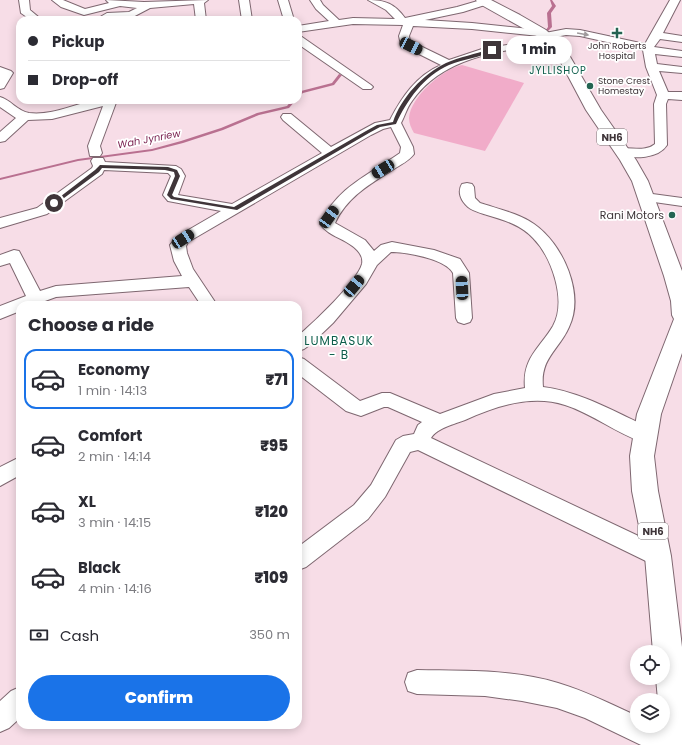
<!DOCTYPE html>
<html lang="en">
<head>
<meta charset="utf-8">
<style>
	:root { --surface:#fff; --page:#f7f7f7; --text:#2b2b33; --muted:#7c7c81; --line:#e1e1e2; --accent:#1a73e8 }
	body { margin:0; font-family:Poppins,sans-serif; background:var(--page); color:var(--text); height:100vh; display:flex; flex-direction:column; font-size:15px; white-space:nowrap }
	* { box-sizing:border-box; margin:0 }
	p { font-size:13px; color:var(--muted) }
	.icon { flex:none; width:22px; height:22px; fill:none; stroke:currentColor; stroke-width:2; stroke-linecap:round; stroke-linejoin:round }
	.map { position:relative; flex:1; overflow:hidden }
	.side { position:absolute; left:16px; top:301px; width:286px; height:428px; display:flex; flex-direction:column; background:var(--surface); border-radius:12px; box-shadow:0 2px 10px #0003 }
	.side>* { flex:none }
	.hud { position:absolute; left:16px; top:16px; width:286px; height:88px; border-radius:12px; box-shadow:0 2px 10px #0003; display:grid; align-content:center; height:88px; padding:0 12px; background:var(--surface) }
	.buttons { position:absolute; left:630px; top:645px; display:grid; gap:8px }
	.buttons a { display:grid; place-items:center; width:40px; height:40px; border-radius:50%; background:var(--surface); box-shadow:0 2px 10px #0003; font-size:20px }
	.end { position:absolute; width:18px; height:18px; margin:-9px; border:5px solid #3f3539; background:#fff; box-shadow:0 0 0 2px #fff }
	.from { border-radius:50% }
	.bubble { position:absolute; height:28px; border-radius:14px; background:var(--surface); box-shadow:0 2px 10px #0003; font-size:13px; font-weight:800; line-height:28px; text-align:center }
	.car { position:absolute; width:12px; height:24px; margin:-12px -6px; border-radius:5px; box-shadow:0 0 3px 1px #0007; background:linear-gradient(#222 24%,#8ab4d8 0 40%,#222 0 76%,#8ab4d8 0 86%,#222 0) }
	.hud b { display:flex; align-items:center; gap:14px; height:38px; font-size:15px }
	.hud b+b { border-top:1px solid var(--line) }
	.hud i { width:10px; height:10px; background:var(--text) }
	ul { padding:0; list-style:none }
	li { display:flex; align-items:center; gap:12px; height:60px; margin:0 8px 6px; padding:0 4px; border:2px solid transparent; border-radius:12px }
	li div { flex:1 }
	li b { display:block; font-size:15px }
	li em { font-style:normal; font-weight:800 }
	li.active { border-color:var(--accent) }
	li>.icon { width:36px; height:36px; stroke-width:1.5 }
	h2 { padding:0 12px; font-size:18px; line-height:48px }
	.pay { display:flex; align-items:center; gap:10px; height:44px; padding:0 12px; font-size:15px }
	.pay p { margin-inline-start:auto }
	.action { display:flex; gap:8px; margin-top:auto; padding:8px 12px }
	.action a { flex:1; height:46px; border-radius:24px; background:var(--accent); color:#fff; font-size:16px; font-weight:800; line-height:46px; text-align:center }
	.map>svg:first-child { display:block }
</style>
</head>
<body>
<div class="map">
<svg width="682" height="745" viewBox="0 0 682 745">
	<rect width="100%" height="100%" fill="#f7dde7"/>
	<path fill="#f1acc9" d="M462,65L524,83L485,151L414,133C411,128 409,123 409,118C410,97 443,69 462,65Z"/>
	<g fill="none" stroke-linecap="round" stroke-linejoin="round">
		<path fill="#b97090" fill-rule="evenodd" d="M550,0H552L556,6L551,13L552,27L548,31L546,30L548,27L547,13L552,6Z
			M339,74L342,75L334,85L303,93L298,97V94L301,91L332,83Z
			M292,100H296L289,108L259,115L223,130L183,143L152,151L78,161L0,180V178L78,159L152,149L181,141L221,128L257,113L287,106Z"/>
		<defs>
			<path id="street" d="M19,0H29L30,10L42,20H31L21,13Z
				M52,0H63L85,9L109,3L106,0L144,2L208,0L204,3L206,20H196L194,4L150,8L131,18L95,20L107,13L129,12L137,8L120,6L84,15L61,7Z
				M239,0H249L252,20H242Z
				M278,0H288L294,20H284Z
				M310,0H320L323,5L339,20L353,18L395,19L386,10L368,0C385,0 395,4 405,18L457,7L481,0H489L490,2L488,4L463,12L425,20L472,23L540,30L545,33L566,29L580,30L645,44L670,0H680L663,33L682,36V42L660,39L654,47L682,51V57L655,54L657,64L682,67V73L659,71L668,92H682V100L668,99L666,104L667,145C658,159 634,159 618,155L616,152L618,149C630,146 644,153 655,144L654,104L657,95L646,67L643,50L580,36L566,35L550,38L556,39L557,41L552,44C502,50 443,56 412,101C407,107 405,116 401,123L413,147L414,154C409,161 400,165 394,169C370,184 347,197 335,223L365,240L374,251L381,245L392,242L434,250L460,259L469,273L472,318L470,322L464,324L458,322L456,318L453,273C446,259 406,252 391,252L377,265L366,284L333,323L311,344L304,349L298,351V336C313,323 357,282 362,264C363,259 361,254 357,250C347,239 329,237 320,224C337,187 369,175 400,153L401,147L391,127L383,129L371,135L188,242L186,246L187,253L193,269L217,305H201L189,287L56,297L34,305H20V311L0,319V306L26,296L10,263L0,266V255L14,250L19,251L40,291L56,286L182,276L174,261L170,245L178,236L221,211L168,201L163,195L171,176L168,173L104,170L102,174L47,214L0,228V218L37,208L92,168L93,166L91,161L93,158H103L105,162L176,166L181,169L185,176L178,195L232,204L322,153L283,120L281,117L283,114H291L331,147L375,123L390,120C402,97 416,76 441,65L401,45L399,36L403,25L353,24L298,32V26L329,21L316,9ZM413,26L472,29L539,36L543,39L482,49L449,60L410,41L409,36Z
				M298,36L302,37L371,85L373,87L371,89H363L298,44Z
				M0,67L11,71L13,73L4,88L0,89Z
				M0,97C11,100 17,111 29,113C53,116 75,103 98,100C104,99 111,100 117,100L100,146L102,153L100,156H90L88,146L103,106L52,119L28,120L5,141L0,142V132L16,118L0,107Z
				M467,183L472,184L474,187L475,198L480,203C498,209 518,213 534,224C563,244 585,294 569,327C559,350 540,358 543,387C582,392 617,413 652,429L655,435L652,441L645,443C617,434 593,414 565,405C532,394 496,406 465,420C455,424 437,428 431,438L666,549L669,556L666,563L658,566L650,563L418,450L410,452L385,497L368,519L306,567L298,570V547L354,505L371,485L396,440L403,436L414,434L418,425L422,422L388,407H384L361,416L346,411L298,374V357L304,359L360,401L382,393H390L440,414L494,394L525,388C522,358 540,348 553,326C567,301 552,257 533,238C521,225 504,220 487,215C481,213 473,211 468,207C461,201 457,192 462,184Z
				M645,193L682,198V206L640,200L638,197L640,194Z
				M20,457V475L0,486V467Z
				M417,670C463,671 513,669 558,683C585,691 611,704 637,716V726H658L679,736L682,745H641L585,718L557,708L522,701L485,696L417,694L408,691L405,682L408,673Z
				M20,687V718L9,728L0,732V701L11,691Z"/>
			<path id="highway" d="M476,0H491L520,15L546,30L565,48L601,110L636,160L648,181L682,271V353L661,414L654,456L658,491L671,556L682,647V745H663L661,726H663V700H658L656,678H663V652H653L645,556L632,491L630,456L637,414L674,319L672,315L671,301L664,276L632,181L620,160L586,110L559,59L550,47L537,36L478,3Z"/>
		</defs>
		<use href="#street" stroke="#7e6770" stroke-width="2"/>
		<use href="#highway" stroke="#7e6770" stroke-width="2"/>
		<use href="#street" fill="#fff" fill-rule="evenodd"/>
		<use href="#highway" fill="#fff" fill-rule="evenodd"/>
	</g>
	<defs><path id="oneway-solid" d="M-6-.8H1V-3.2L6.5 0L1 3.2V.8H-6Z"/></defs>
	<use fill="#9f9a9c" href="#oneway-solid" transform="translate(583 34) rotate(10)"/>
	<path fill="#3f3539" d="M490,49L494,50C480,58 463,59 449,65C424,76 407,100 396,124L380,127L369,133L237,210L171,199L167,195L175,176L174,172L165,170L102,168L99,172L56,204L52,203L95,170L100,165L168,167L177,170L180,176L172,195L174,197L234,207L366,131L377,125L393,122C401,98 423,74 446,63C459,57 476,54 490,49Z"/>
	<g fill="#246452" stroke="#fff" stroke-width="1.5">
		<path d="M615 27h4v4h4v4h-4v4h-4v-4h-4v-4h4z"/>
		<circle cx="590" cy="86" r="4"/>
		<circle cx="672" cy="215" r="4"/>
	</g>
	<g text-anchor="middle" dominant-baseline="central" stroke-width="3.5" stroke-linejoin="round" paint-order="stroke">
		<g font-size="9" fill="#3f3539" stroke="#fff">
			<text x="617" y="46">John Roberts<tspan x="617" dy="10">Hospital</tspan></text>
			<text x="598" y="81" text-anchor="start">Stone Crest<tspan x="598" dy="10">Homestay</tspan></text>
		</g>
		<g font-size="10" letter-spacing="1" fill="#0c5e4b" stroke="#fff">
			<text x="558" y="70">JYLLISHOP</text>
		</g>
		<g fill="#fff" stroke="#797274" stroke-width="1">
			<rect x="597" y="129" width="30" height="16" rx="3"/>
			<rect x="638" y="523" width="30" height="16" rx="3"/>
		</g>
		<g font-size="10" font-weight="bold" fill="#3f3539">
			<text x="612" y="137">NH6</text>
			<text x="653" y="531">NH6</text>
		</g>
		<g font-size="10" font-style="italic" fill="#7a2250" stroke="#fff">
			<text transform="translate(149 139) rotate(-11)">Wah Jynriew</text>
		</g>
		<g font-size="11" fill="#3f3539" stroke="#fff" text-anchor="end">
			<text x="664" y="215">Rani Motors</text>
		</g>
		<g font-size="12" letter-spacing="1" fill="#0c5e4b" stroke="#fff">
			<text x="339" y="340">LUMBASUK<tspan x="339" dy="14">- B</tspan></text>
		</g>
	</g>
</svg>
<div class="buttons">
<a><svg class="icon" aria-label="locate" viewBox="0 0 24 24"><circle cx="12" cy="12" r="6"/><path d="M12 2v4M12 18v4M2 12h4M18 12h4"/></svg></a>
<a><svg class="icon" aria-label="layers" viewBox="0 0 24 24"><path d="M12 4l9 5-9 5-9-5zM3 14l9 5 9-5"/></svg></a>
</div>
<i class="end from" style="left:54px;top:203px"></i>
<i class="end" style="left:492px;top:50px"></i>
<div class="bubble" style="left:506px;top:36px;width:66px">1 min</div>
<i class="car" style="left:411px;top:46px;rotate:116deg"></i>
<i class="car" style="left:383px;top:169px;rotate:239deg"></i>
<i class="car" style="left:329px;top:217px;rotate:36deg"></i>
<i class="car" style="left:183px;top:239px;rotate:57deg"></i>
<i class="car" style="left:354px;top:286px;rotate:40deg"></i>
<i class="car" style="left:462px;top:288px;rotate:357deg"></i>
<div class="hud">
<b><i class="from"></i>Pickup</b>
<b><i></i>Drop-off</b>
</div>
<section class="side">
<h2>Choose a ride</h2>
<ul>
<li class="active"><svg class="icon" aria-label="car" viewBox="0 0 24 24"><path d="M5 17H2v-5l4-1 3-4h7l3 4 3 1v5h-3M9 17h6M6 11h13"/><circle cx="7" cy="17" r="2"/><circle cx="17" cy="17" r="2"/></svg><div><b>Economy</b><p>1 min · 14:13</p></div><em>₹71</em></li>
<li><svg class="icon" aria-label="car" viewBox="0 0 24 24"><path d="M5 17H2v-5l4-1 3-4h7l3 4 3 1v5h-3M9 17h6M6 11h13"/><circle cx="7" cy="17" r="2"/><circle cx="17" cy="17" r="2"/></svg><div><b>Comfort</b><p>2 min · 14:14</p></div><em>₹95</em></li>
<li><svg class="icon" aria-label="car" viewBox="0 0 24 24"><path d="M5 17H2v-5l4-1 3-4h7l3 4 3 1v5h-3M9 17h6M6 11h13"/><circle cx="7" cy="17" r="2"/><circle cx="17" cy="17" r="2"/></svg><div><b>XL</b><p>3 min · 14:15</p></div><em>₹120</em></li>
<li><svg class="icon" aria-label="car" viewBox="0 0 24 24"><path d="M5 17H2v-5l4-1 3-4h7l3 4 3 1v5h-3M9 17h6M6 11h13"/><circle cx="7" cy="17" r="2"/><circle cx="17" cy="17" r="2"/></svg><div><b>Black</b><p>4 min · 14:16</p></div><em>₹109</em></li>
</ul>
<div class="pay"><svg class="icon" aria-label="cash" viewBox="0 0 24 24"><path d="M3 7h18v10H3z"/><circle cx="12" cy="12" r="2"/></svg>Cash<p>350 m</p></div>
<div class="action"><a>Confirm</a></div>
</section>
</div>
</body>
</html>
